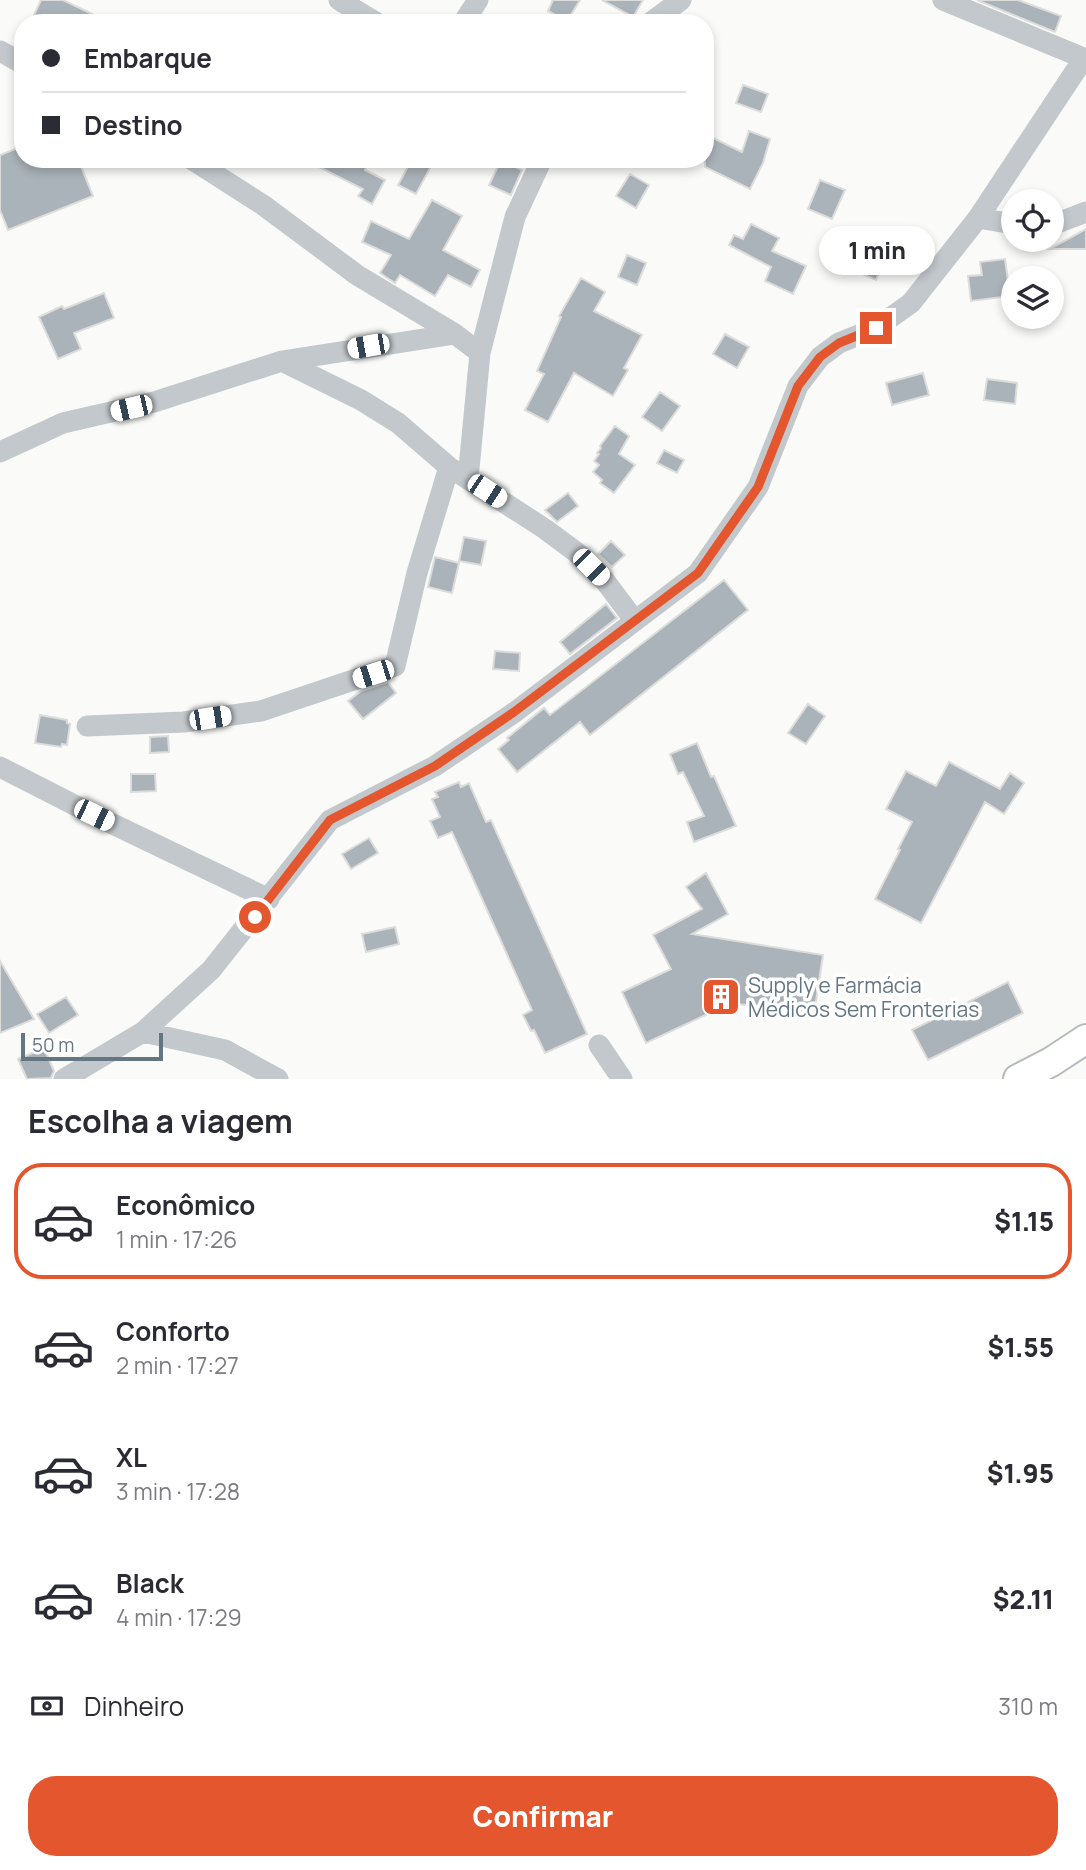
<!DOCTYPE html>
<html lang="pt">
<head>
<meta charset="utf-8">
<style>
	:root { --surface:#fff; --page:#f7f7f7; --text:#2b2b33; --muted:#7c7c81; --line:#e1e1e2; --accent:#e4572e }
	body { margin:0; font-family:Manrope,sans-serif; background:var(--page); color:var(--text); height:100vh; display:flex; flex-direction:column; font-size:26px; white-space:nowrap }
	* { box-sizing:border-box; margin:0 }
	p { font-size:23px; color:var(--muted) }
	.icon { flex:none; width:38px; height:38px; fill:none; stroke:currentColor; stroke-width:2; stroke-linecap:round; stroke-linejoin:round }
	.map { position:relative; height:1079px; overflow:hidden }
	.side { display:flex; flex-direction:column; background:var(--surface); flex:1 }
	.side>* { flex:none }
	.hud { position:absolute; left:14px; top:14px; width:700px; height:154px; border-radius:28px; box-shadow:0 4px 10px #0003; display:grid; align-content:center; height:154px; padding:0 28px; background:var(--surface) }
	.fabs { position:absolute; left:1001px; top:189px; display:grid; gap:14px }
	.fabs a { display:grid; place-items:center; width:63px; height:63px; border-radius:50%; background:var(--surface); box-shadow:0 4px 10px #0003; font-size:35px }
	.scale { position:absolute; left:21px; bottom:18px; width:142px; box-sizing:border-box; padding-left:7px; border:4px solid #657683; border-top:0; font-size:19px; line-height:24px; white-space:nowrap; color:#657683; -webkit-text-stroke:5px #fff; paint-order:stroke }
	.end { position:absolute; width:32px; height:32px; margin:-16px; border:9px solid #e4572e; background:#fff; box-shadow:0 0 0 4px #fff }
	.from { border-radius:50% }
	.bubble { position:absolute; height:49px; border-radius:24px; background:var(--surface); box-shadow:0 4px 10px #0003; font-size:23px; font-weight:800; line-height:49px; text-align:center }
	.car { position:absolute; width:21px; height:42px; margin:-21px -10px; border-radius:9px; box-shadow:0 0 5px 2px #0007; background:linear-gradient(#fff 24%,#345 0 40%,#fff 0 76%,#345 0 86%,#fff 0) }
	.hud b { display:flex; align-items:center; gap:24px; height:66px; font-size:26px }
	.hud b+b { border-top:2px solid var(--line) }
	.hud i { width:18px; height:18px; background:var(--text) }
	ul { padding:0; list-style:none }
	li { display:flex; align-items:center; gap:21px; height:116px; margin:0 14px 10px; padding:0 14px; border:4px solid transparent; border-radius:28px }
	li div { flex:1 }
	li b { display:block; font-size:26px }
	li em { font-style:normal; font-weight:800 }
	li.on { border-color:var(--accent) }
	li>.icon { width:63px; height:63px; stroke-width:1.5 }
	h2 { padding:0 28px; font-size:32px; line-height:84px }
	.pay { display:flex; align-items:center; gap:18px; height:77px; padding:0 28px; font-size:26px }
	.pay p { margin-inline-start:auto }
	.cta { display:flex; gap:14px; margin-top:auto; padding:14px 28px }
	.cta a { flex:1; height:80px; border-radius:28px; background:var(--accent); color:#fff; font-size:28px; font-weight:800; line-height:80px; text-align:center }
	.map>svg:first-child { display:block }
</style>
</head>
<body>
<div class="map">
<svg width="1086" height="1079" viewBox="0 0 1086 1079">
	<rect width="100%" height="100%" fill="#fafaf8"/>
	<path fill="#aab3b9" stroke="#dcdcda" stroke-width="2" d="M41,0H63L111,23H50L34,15Z
		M553,0H580L567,21L548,11Z
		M602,0H643L633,17Z
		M977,0H1018L1061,16L1055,32Z
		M743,85L768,94L761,112L736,103Z
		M749,131L770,139L763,163L750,189L705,167V134L742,152Z
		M23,146V159H78L93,196L8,230L0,210V155Z
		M303,159H371L365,170L385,180L372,204L358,196L363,189Z
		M412,159H435L416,194L398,185Z
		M501,160L522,170L511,195L489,185Z
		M630,174L649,185L636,208L616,196Z
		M820,180L845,190L832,219L808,209Z
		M432,200L462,216L443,250L480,270L471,287L448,275L435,296L400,275L395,283L380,273L391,255L362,242L371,221L409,239Z
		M751,224L779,238L772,251L806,266L793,294L765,281L771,267L729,245L734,235L743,239Z
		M840,228L870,241L871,238L890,246L876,280L828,259Z
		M1086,229V249H1050Z
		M627,255L646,263L637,285L618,277Z
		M1005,259L1010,296L971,301L968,276L982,275L980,262Z
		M581,278L605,292L594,311L642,335L624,368L628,370L613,396L574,373L548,422L525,410L544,374L537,371L561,317L559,316Z
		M104,293L114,318L74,333L81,349L58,359L39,317L62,306L64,309Z
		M725,334L749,347L737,368L713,354Z
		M923,373L929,395L892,405L886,383Z
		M987,379L1017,383L1015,404L984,400Z
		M660,392L680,406L662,431L642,417Z
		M615,426L629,436L619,454L635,465L614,493L600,483L602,480L593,472L599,465L594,461L599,454L597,453L601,448L600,446Z
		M664,450L684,460L677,473L657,463Z
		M568,493L578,506L557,522L545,510Z
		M464,537L486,541L481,565L459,561Z
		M611,541L625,555L612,567L598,554Z
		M435,557L459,563L452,593L428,587Z
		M724,580L748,610L590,735L580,722L517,772L498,749L509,740L507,738L544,708L550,715Z
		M606,604L617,618L570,654L560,642Z
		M495,651L520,653L519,671L493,669Z
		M388,682L396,693L363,719L348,701L361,691Z
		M808,704L825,716L806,744L788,733Z
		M40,715L67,720V723L70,724L67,745L62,744L61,747L35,743Z
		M168,736L169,752L150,753V737Z
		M697,743L711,777L714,776L736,826L694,842L687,822L704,816L683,772L678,774L670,754Z
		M949,762L1000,789L1010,773L1024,783L1004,814L985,802L921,923L875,899L900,850L898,849L912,822L886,809L906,771L936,786Z
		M131,774H155L156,791L131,792Z
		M459,782L461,787L469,783L486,822L491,820L587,1034L545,1053L534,1030L531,1031L523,1015L532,1010L452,832L438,838L430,821L440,817L432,799L438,797L435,792Z
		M369,838L378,853L351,869L342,854Z
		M706,873L728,914L692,934L823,955L814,1014L731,1003L646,1043L622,992L671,969L653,935L702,909L686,887Z
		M395,927L399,944L366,952L362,934Z
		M0,961L34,1019L0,1033Z
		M1008,982L1023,1013L928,1060L912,1030Z
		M66,997L78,1015L49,1033L37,1014Z
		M44,1048L54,1071L51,1078L27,1079L18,1059Z"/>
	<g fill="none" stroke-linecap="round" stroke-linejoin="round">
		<defs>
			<path id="major" d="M1018,1079L1051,1062L1086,1039"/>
		</defs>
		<use href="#major" stroke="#b5babe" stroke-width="32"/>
		<path stroke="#c3c8cc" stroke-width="21" d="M339,0L377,23
			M943,0L1086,59
			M463,23L478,0
			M650,23L681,0
			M0,51L23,64
			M191,159L263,205L357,275L455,334L480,353
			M978,218L1013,224
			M1052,225L1086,212
			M282,361L361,400L398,423L449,467L545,529L576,552L605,581L635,621
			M0,452L63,423L154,402L282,361L455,334
			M468,479L480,353L515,217L542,159
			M87,726L184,722L261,711L395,666L417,573L449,467
			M0,767L94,815L269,899
			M143,1032L225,1050L278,1079
			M599,1045L622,1079
			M64,1079L143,1032L211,970L330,820L435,766L515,712L698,573L758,487L798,386L820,357L839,343L876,328L911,303L978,218L1084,58"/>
		<use href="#major" stroke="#fff" stroke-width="28"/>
	</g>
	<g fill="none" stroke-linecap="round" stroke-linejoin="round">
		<path stroke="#e4572e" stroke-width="9" d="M255,917L330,820L435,766L514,712L698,573L758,487L798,386L820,357L839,343L876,328"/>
	</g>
	<defs>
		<symbol id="building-square" viewBox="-11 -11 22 22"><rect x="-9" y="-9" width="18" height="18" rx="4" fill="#e4572e" stroke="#fff"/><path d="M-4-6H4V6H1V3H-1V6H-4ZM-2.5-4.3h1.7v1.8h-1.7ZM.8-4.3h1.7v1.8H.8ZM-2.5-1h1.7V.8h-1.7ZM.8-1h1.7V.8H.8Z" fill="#fff"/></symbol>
	</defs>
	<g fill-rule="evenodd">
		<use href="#building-square" x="699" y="975" width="44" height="44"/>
	</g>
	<g text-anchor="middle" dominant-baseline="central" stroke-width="7" stroke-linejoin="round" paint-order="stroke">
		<g font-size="21" fill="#657683" stroke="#fff" text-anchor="start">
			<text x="748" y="985">Supply e Farmácia<tspan x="748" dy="24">Médicos Sem Fronterias</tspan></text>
		</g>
	</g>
</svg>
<div class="fabs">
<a><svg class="icon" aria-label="locate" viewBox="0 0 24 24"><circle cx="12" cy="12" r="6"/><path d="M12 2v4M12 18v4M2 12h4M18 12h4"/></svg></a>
<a><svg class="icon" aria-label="layers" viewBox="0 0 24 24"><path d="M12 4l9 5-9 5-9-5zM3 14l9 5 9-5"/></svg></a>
</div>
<div class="scale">50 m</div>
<i class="end from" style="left:255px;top:917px"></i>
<i class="end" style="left:876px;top:328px"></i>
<div class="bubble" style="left:819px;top:226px;width:116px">1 min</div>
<i class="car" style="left:368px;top:346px;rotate:260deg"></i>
<i class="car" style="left:131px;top:408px;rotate:257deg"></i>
<i class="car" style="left:487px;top:491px;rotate:123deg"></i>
<i class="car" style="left:591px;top:567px;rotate:135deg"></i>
<i class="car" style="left:373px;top:674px;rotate:252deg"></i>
<i class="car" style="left:210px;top:718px;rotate:81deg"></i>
<i class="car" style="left:94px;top:815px;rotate:116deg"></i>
<div class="hud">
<b><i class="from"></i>Embarque</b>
<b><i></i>Destino</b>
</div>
</div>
<section class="side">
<h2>Escolha a viagem</h2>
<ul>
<li class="on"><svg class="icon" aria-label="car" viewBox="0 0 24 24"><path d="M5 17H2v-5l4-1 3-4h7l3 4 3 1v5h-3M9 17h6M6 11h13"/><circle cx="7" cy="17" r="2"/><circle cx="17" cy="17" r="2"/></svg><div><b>Econômico</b><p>1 min · 17:26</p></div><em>$1.15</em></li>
<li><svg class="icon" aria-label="car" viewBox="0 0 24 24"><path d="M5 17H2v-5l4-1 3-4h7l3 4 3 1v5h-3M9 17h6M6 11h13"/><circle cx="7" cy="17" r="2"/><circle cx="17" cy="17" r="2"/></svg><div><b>Conforto</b><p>2 min · 17:27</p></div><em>$1.55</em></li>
<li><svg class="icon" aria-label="car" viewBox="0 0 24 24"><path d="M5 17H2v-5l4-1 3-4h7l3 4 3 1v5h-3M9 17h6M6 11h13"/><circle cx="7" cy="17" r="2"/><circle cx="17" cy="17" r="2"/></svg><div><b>XL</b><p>3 min · 17:28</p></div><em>$1.95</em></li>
<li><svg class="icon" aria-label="car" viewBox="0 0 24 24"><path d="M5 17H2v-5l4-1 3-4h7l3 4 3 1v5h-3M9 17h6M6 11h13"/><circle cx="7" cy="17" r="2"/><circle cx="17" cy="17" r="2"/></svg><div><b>Black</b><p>4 min · 17:29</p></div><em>$2.11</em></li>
</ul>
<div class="pay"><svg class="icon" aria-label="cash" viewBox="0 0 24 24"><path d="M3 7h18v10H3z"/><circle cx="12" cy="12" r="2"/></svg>Dinheiro<p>310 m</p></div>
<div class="cta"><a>Confirmar</a></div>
</section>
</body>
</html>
